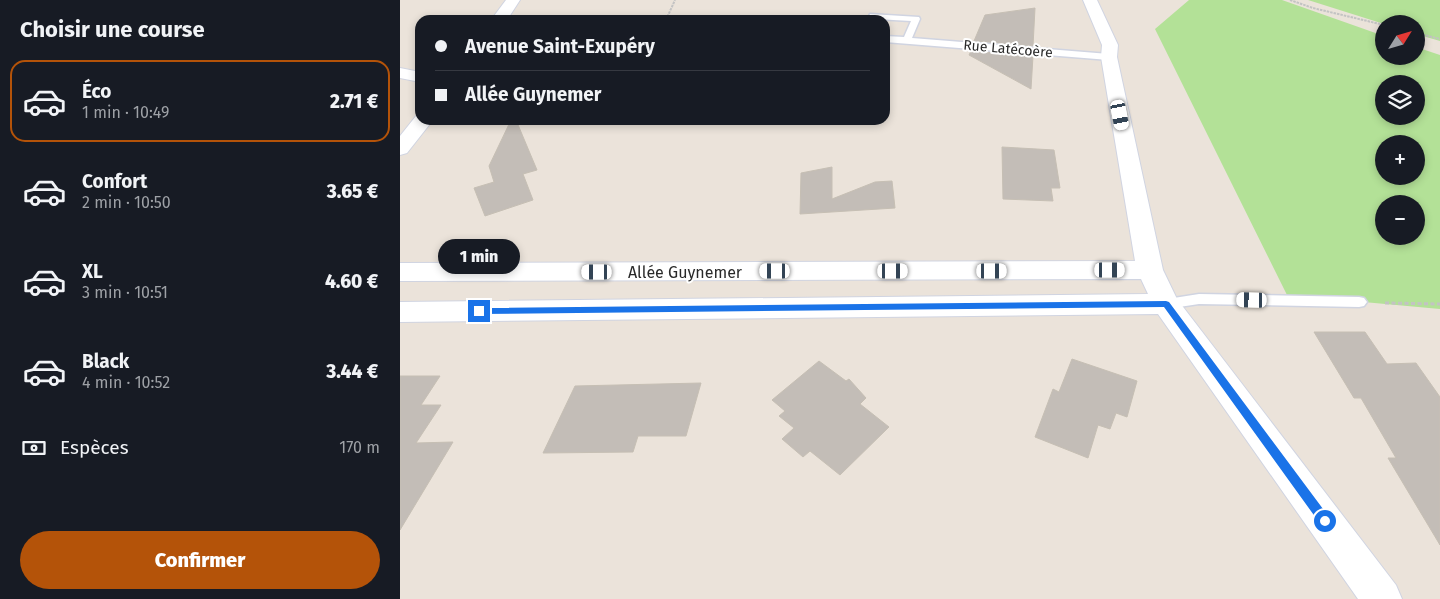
<!DOCTYPE html>
<html lang="fr">
<head>
<meta charset="utf-8">
<style>
	:root { --surface:#171b24; --page:#242831; --text:#f1f3f6; --muted:#9ea1a6; --line:#363941; --accent:#b45309 }
	body { margin:0; font-family:"Fira Sans",sans-serif; background:var(--page); color:var(--text); height:100vh; display:flex; flex-direction:column; font-size:19px; white-space:nowrap }
	* { box-sizing:border-box; margin:0 }
	p { font-size:16px; color:var(--muted) }
	.icon { flex:none; width:28px; height:28px; fill:none; stroke:currentColor; stroke-width:2; stroke-linecap:round; stroke-linejoin:round }
	.map { position:relative; flex:1; overflow:hidden }
	.panel { display:flex; flex-direction:column; background:var(--surface); width:400px }
	.panel>* { flex:none }
	.hud { position:absolute; left:15px; top:15px; width:475px; height:110px; border-radius:15px; box-shadow:0 2px 8px #0003; display:grid; align-content:center; height:110px; padding:0 20px; background:var(--surface) }
	.needle { width:32px; rotate:53deg }
	.controls { position:absolute; left:975px; top:15px; display:grid; gap:10px }
	.controls a { display:grid; place-items:center; width:50px; height:50px; border-radius:50%; background:var(--surface); box-shadow:0 2px 8px #0003; font-size:25px }
	.end { position:absolute; width:22px; height:22px; margin:-11px; border:6px solid #1a73e8; background:#fff; box-shadow:0 0 0 2px #fff }
	.from { border-radius:50% }
	.bubble { position:absolute; height:35px; border-radius:18px; background:var(--surface); box-shadow:0 2px 8px #0003; font-size:16px; font-weight:800; line-height:35px; text-align:center }
	.car { position:absolute; width:15px; height:30px; margin:-15px -8px; border-radius:6px; box-shadow:0 0 4px 1px #0007; background:linear-gradient(#fff 24%,#345 0 40%,#fff 0 76%,#345 0 86%,#fff 0) }
	.hud b { display:flex; align-items:center; gap:18px; height:48px; font-size:19px }
	.hud b+b { border-top:1px solid var(--line) }
	.hud i { width:12px; height:12px; background:var(--text) }
	ul { padding:0; list-style:none }
	li { display:flex; align-items:center; gap:15px; height:82px; margin:0 10px 8px; padding:0 10px; border:2px solid transparent; border-radius:15px }
	li div { flex:1 }
	li b { display:block; font-size:19px }
	li em { font-style:normal; font-weight:800 }
	li.selected { border-color:var(--accent) }
	li>.icon { width:45px; height:45px; stroke-width:1.5 }
	h2 { padding:0 20px; font-size:22px; line-height:60px }
	.pay { display:flex; align-items:center; gap:12px; height:55px; padding:0 20px; font-size:19px }
	.pay p { margin-inline-start:auto }
	.button { display:flex; gap:10px; margin-top:auto; padding:10px 20px }
	.button a { flex:1; height:58px; border-radius:30px; background:var(--accent); color:#fff; font-size:20px; font-weight:800; line-height:58px; text-align:center }
	main { display:flex; flex:1; min-height:0 }
	.map>svg:first-child { display:block }
</style>
</head>
<body>
<main>
<section class="panel">
<h2>Choisir une course</h2>
<ul>
<li class="selected"><svg class="icon" aria-label="car" viewBox="0 0 24 24"><path d="M5 17H2v-5l4-1 3-4h7l3 4 3 1v5h-3M9 17h6M6 11h13"/><circle cx="7" cy="17" r="2"/><circle cx="17" cy="17" r="2"/></svg><div><b>Éco</b><p>1 min · 10:49</p></div><em>2.71 €</em></li>
<li><svg class="icon" aria-label="car" viewBox="0 0 24 24"><path d="M5 17H2v-5l4-1 3-4h7l3 4 3 1v5h-3M9 17h6M6 11h13"/><circle cx="7" cy="17" r="2"/><circle cx="17" cy="17" r="2"/></svg><div><b>Confort</b><p>2 min · 10:50</p></div><em>3.65 €</em></li>
<li><svg class="icon" aria-label="car" viewBox="0 0 24 24"><path d="M5 17H2v-5l4-1 3-4h7l3 4 3 1v5h-3M9 17h6M6 11h13"/><circle cx="7" cy="17" r="2"/><circle cx="17" cy="17" r="2"/></svg><div><b>XL</b><p>3 min · 10:51</p></div><em>4.60 €</em></li>
<li><svg class="icon" aria-label="car" viewBox="0 0 24 24"><path d="M5 17H2v-5l4-1 3-4h7l3 4 3 1v5h-3M9 17h6M6 11h13"/><circle cx="7" cy="17" r="2"/><circle cx="17" cy="17" r="2"/></svg><div><b>Black</b><p>4 min · 10:52</p></div><em>3.44 €</em></li>
</ul>
<div class="pay"><svg class="icon" aria-label="cash" viewBox="0 0 24 24"><path d="M3 7h18v10H3z"/><circle cx="12" cy="12" r="2"/></svg>Espèces<p>170 m</p></div>
<div class="button"><a>Confirmer</a></div>
</section>
<div class="map">
<svg width="1040" height="599" viewBox="0 0 1040 599">
	<rect width="100%" height="100%" fill="#ebe3da"/>
	<path fill="#b3e197" fill-rule="evenodd" d="M789,0H882L984,36V56H1016V47L1040,55V309L887,295L755,29ZM984,84H1016V116H984ZM984,144H1016V176H984ZM984,204H1016V236H984Z
		M908,0H1040V41L1016,34V24H984Z"/>
	<path fill="#c3bdb7" stroke="#c6bfb4" d="M635,8L633,46L574,41L585,15Z
		M571,51L633,56L631,89L569,55Z
		M111,120H116L137,170L123,174L133,200L85,216L74,188L94,182L89,166Z
		M602,147L654,150L660,188H651L653,201L603,199Z
		M432,167V199L475,182L492,181L495,208L400,214L401,173Z
		M914,332H965L987,364L1016,363L1040,397V545L988,458H996L961,398H954Z
		M672,359L737,381L727,417L716,413L710,429L698,425L688,458L635,437L653,389L659,392Z
		M419,361L446,381L449,379L466,398L460,404L489,427L440,475L410,451L403,457L382,439L394,428L379,416L385,411L372,400Z
		M0,376H40L21,405H41L16,443L53,442L0,530Z
		M301,383L286,436H238L233,452L143,453L175,386Z"/>
	<g fill="none" stroke-linecap="round" stroke-linejoin="round">
		<defs>
			<path id="service" d="M470,14L519,17L520,19L512,38L709,54L714,57L709,60L485,42V36L504,37L511,21L476,19L467,20Z
				M799,294L959,297L964,298L967,302L964,306L959,307L799,304L766,309L761,308L758,304L761,300Z"/>
			<path id="minor" d="M106,0H120L107,20H91Z
				M683,0H697L718,45L717,57L763,270L777,299L996,585L1002,599H958L758,314L0,322V302L748,294L741,279L0,281V263L735,261L701,57L702,45Z
				M0,68L20,72V82L0,78Z
				M20,115V120H33L7,153L0,155V136L16,116Z"/>
		</defs>
		<use href="#service" stroke="#d0d4e1" stroke-width="3"/>
		<use href="#minor" stroke="#d0d4e1" stroke-width="2"/>
		<path stroke="#c3c3c3" stroke-width="2" stroke-dasharray="2.5 1" stroke-linecap="butt" d="M890,0L913,8L984,25
			M266,20L275,0
			M1016,33L1040,39"/>
		<path stroke="#c3c3c3" stroke-width="3" stroke-dasharray="4 2.5" stroke-linecap="butt" d="M985,303L1040,304"/>
		<use href="#service" fill="#fff" fill-rule="evenodd"/>
		<use href="#minor" fill="#fff" fill-rule="evenodd"/>
	</g>
	<path fill="#1a73e8" d="M766,301L769,302L929,517L930,521L929,525L925,527L921,525L764,307L79,314L74,311L79,308Z"/>
	<g text-anchor="middle" dominant-baseline="central" stroke-width="4" stroke-linejoin="round" paint-order="stroke">
		<g font-size="14" fill="#292929" stroke="#fff">
			<text transform="translate(608 49) rotate(5)">Rue Latécoère</text>
		</g>
		<g font-size="16" fill="#292929" stroke="#fff">
			<text x="285" y="272">Allée Guynemer</text>
		</g>
	</g>
</svg>
<div class="controls">
<a><svg class="needle" viewBox="-14 -14 28 28"><path d="M0-13l5 13h-10z" fill="#e53935"/><path d="M0 13l5-13h-10z" fill="#9ea1a6"/></svg></a>
<a><svg class="icon" aria-label="layers" viewBox="0 0 24 24"><path d="M12 4l9 5-9 5-9-5zM3 14l9 5 9-5"/></svg></a>
<a>+</a>
<a>−</a>
</div>
<i class="end from" style="left:925px;top:521px"></i>
<i class="end" style="left:79px;top:311px"></i>
<div class="bubble" style="left:38px;top:239px;width:82px">1 min</div>
<i class="car" style="left:720px;top:115px;rotate:169deg"></i>
<i class="car" style="left:710px;top:270px;rotate:90deg"></i>
<i class="car" style="left:375px;top:271px;rotate:270deg"></i>
<i class="car" style="left:493px;top:271px;rotate:90deg"></i>
<i class="car" style="left:592px;top:271px;rotate:90deg"></i>
<i class="car" style="left:197px;top:272px;rotate:270deg"></i>
<i class="car" style="left:852px;top:300px;rotate:271deg"></i>
<div class="hud">
<b><i class="from"></i>Avenue Saint-Exupéry</b>
<b><i></i>Allée Guynemer</b>
</div>
</div>
</main>
</body>
</html>
